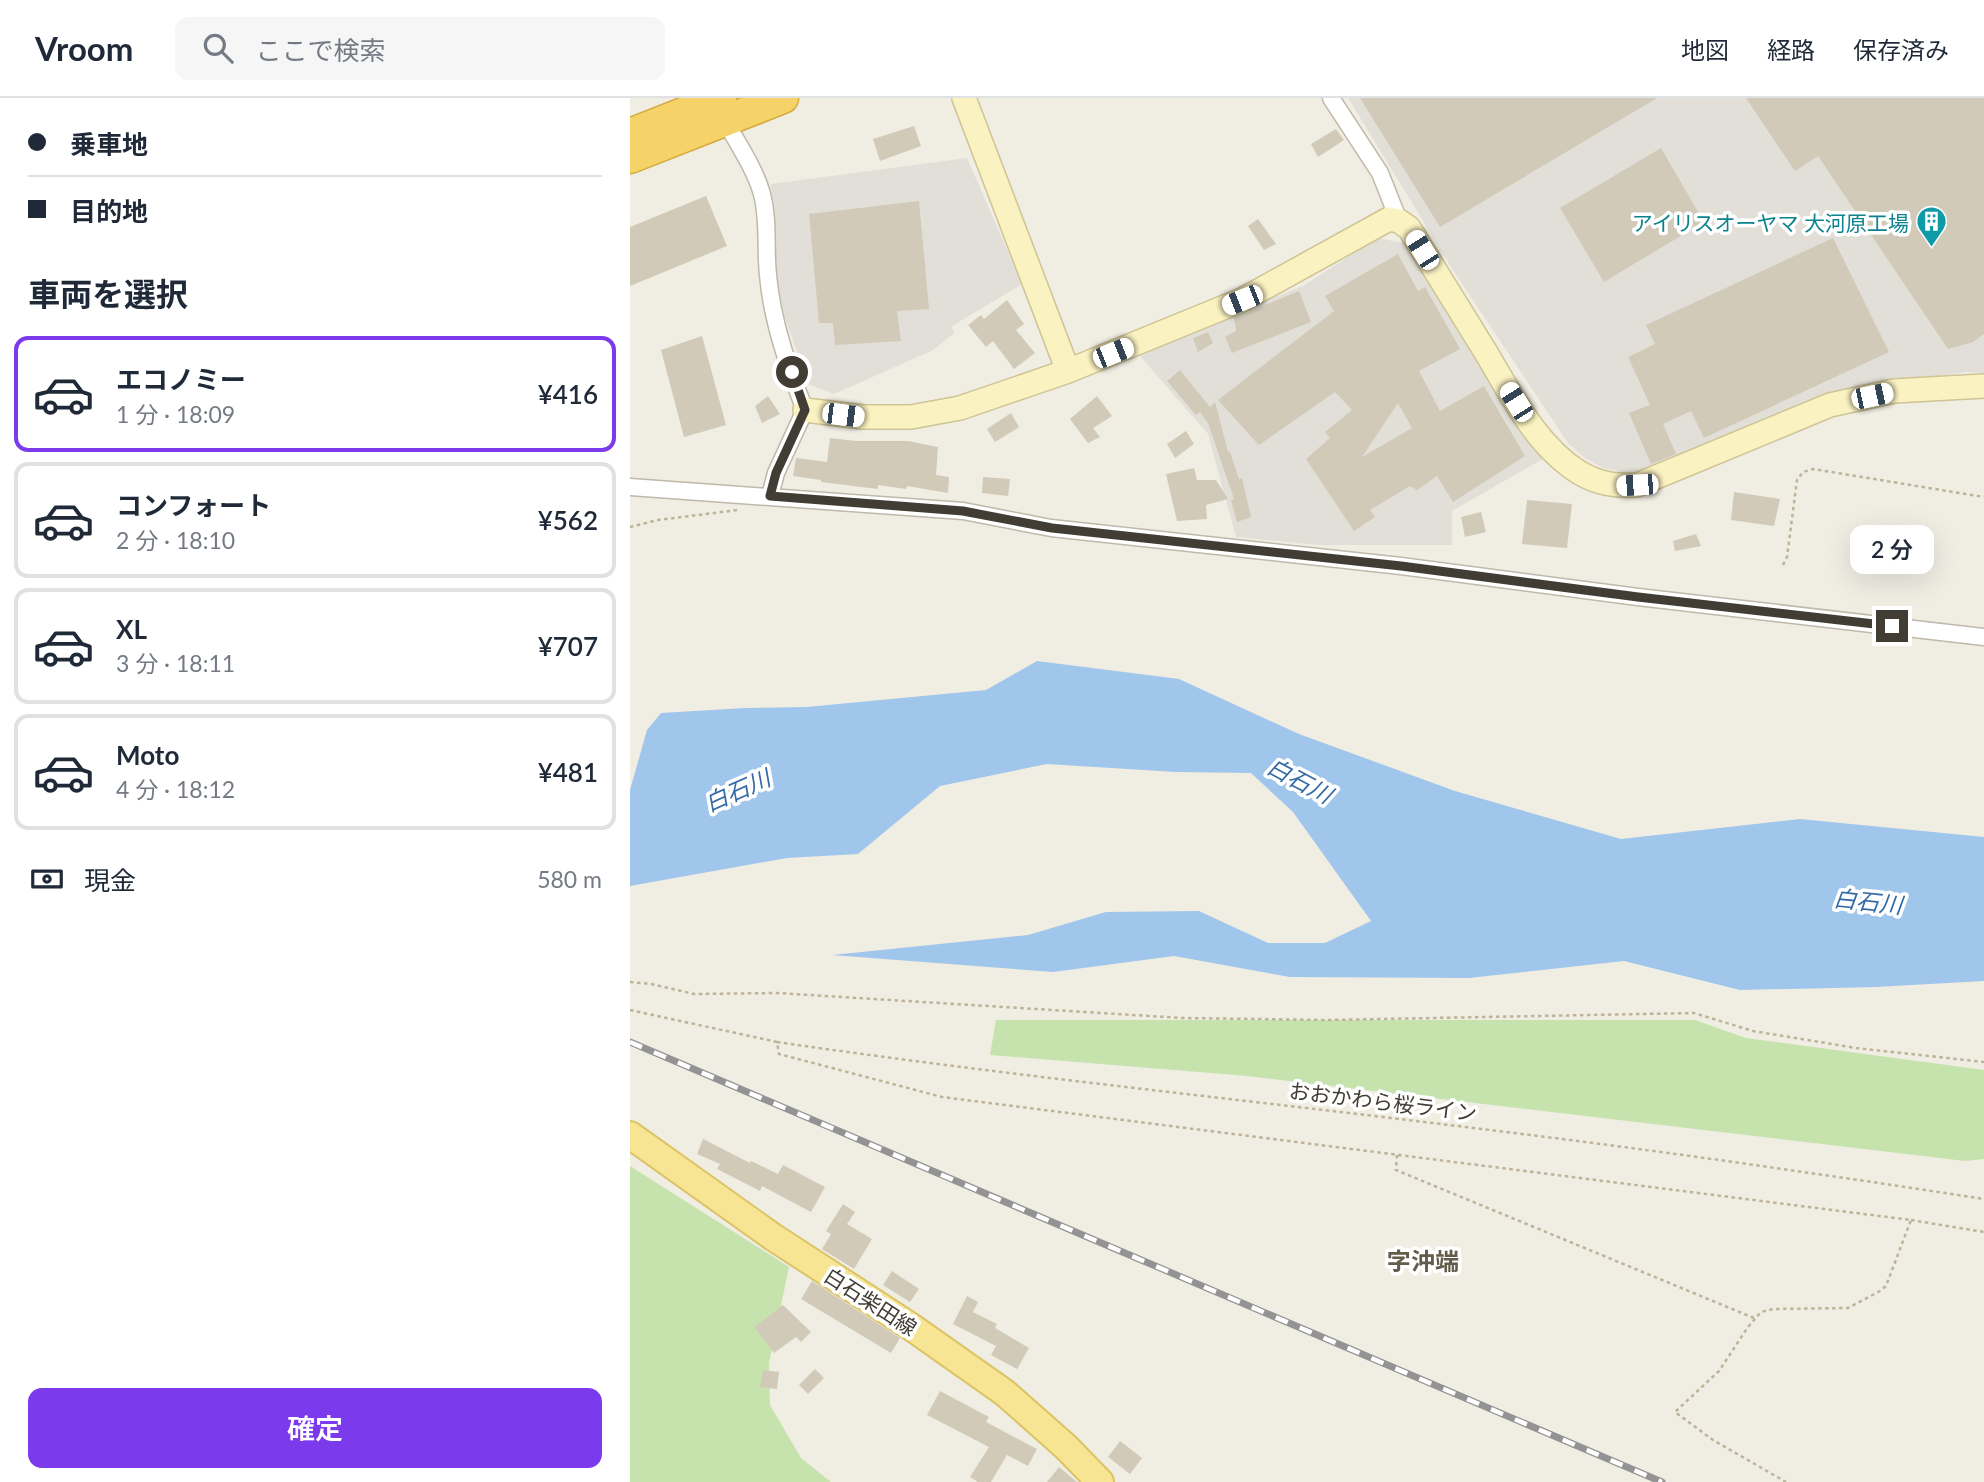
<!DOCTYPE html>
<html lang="ja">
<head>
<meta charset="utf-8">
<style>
	:root { --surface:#fff; --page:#f6f6f7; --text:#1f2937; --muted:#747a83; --line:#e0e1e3; --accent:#7c3aed }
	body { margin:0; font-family:Lato,"Noto Sans JP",sans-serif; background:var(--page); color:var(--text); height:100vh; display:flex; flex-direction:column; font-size:26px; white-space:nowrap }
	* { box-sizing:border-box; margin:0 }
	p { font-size:23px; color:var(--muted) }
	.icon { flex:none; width:38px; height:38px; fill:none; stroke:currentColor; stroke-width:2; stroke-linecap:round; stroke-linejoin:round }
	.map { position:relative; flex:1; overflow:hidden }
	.details { display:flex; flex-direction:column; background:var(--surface); width:630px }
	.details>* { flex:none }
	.top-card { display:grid; align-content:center; height:154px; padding:0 28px; background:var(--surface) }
	.end { position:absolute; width:32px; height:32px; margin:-16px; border:9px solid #423d34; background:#fff; box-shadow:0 0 0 4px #fff }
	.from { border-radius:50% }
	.bubble { position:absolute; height:49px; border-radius:14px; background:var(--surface); box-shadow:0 7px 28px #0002; font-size:23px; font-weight:600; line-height:49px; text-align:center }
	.car { position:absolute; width:21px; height:42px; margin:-21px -10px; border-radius:9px; box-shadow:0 0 5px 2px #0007; background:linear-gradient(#fff 24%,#345 0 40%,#fff 0 76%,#345 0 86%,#fff 0) }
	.top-card b { display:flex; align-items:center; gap:24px; height:66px; font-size:26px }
	.top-card b+b { border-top:2px solid var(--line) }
	.top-card i { width:18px; height:18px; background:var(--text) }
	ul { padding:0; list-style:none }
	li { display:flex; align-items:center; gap:21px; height:116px; margin:0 14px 10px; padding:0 14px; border:4px solid var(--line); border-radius:14px }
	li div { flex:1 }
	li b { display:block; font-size:26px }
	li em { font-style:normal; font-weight:600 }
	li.active { border-color:var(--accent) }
	li>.icon { width:63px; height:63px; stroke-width:1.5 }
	h2 { padding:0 28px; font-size:32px; line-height:84px }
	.pay { display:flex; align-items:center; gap:18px; height:77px; padding:0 28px; font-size:26px }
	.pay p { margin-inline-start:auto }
	.button { display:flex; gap:14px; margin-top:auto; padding:14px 28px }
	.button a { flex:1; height:80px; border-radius:14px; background:var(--accent); color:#fff; font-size:28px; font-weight:600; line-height:80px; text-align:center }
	header { display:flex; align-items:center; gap:42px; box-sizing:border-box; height:98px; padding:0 35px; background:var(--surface); border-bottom:2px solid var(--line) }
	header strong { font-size:33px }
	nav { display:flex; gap:38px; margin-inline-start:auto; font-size:24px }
	.search { width:490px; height:63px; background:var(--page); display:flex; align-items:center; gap:18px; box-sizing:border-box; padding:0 24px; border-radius:14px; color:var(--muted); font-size:26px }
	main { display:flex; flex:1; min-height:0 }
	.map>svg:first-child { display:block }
</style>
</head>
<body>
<header>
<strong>Vroom</strong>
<div class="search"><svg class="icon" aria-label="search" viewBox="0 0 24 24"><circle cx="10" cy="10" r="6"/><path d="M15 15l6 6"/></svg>ここで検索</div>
<nav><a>地図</a><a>経路</a><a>保存済み</a></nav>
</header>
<main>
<section class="details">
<div class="top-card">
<b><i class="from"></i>乗車地</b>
<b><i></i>目的地</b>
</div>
<h2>車両を選択</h2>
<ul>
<li class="active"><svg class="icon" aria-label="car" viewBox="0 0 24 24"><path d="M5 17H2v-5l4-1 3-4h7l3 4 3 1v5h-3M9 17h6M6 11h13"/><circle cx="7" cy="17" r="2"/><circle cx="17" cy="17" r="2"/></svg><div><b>エコノミー</b><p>1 分 · 18:09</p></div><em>¥416</em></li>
<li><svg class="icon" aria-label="car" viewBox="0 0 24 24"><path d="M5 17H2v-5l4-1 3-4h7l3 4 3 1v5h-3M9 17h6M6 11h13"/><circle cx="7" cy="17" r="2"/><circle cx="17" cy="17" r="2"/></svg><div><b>コンフォート</b><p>2 分 · 18:10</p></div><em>¥562</em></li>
<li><svg class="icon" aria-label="car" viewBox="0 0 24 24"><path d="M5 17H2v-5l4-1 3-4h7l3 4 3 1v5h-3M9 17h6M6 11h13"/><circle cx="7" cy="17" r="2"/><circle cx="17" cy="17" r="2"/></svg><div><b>XL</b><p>3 分 · 18:11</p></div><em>¥707</em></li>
<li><svg class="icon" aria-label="car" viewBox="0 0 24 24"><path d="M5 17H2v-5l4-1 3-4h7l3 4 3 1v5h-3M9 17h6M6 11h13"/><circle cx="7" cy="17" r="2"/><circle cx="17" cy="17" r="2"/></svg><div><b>Moto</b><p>4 分 · 18:12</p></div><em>¥481</em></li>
</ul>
<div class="pay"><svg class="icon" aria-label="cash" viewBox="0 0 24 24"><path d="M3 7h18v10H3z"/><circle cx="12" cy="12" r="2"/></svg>現金<p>580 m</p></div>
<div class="button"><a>確定</a></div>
</section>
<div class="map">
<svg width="1354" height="1384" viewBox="0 0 1354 1384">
	<rect width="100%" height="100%" fill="#f0ede3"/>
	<path fill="#e2dfd8" d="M718,0H1354V275L1337,274L1226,289L1050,361L1003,376L973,370L955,360L938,345L823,172Z
		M337,60L392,186L322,228L324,235L303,252L204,296L178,286L148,199L141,86Z
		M747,140L779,146L918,358L822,413V447H687L606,439L578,336L510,258L593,219L673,188Z"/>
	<path fill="#c6e3ad" d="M366,922H1065L1116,940L1354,972V1061L1335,1063L617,978L360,957Z
		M0,1068L159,1169L139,1265L140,1307L171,1360L201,1384H0Z"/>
	<path fill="#a1c6eb" d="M407,563L549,581L669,636L825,693L991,741L1170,721L1354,739V883L1246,889L1110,892L994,863L839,880L660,879L544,858L423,874L202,857L398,837L476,814L569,813L638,845H695L741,823L663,714L621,675L546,674L417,666L310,688L228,756L157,760L0,788V692L17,632L31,615L115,610L177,609L356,592Z"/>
	<path fill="#d1cab9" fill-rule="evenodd" d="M730,0H1027L810,129Z
		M1116,0H1354V236L1343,244L1318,251L1188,58L1165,73Z
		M284,28L291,48L250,63L243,41Z
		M706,31L714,42L688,59L681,46Z
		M1031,50L1074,124L974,184L930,110Z
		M76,98L97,148L0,188V129Z
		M289,103L299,211L267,213L271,243L205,247L203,225H189L179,116Z
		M628,121L646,146L634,152L618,128Z
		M1203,140L1259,254L1074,340L1061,313L1033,326L1046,356L1021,366L999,315L1020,307L998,259L1025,246L1016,227Z
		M768,156L788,193L795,189L830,251L789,273L810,313L854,288L895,358L823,404L807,378L787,392L780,388L740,412L745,419L724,433L676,361L700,340L695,334L722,312L705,294L629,347L588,302L704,213L695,198ZM768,305L782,330L732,359Z
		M669,193L681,224L602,255L595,239L606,233L604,220Z
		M377,202L394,226L386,232L405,255L384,271L363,243L356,249L338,227L351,217L354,221Z
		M578,234L583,245L568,254L563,240Z
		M72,238L96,327L54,339L31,252Z
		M550,272L580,309L585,304L598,354H600L609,381L612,380L621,419L607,424L601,402L604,401L578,325L570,314L566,317L537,283Z
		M138,298L150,316L132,325L125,308Z
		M467,298L482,318L463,330L470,339L458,345L440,321Z
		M381,315L389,329L365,344L357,331Z
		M556,333L564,346L545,360L537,346Z
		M200,340L226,343H278L308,349L306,377L319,379L318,395L277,388L276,391L248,387V391L191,384V382L163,378L166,360L197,364Z
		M564,370L567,382H586L598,401L576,407L577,421L547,423L536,376Z
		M353,379L380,381L378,398L352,395Z
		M1104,394L1150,401L1144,428L1101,422Z
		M897,402L942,406L937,450L892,446Z
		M851,414L856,434L835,439L831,419Z
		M1066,436L1071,448L1045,453L1043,443Z
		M73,1041L120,1065L121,1063L148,1076L153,1067L195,1089L181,1114L132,1088L130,1093L87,1071L90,1066L67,1056Z
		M213,1106L225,1114L217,1126L242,1141L224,1171L192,1151L201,1136L196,1133Z
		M262,1173L289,1191L280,1204L253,1187Z
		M182,1183L270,1240L261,1255L171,1201Z
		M337,1198L348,1204L343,1214L367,1226L365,1230L399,1250L387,1271L361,1257L366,1248L323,1226Z
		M153,1207L181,1234L171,1244L166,1239L144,1255L124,1229Z
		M185,1271L194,1280L178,1296L169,1287Z
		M133,1272L149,1274L147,1291L130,1289Z
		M310,1293L359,1319L356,1324L407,1351L398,1368L377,1357L361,1384H348L340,1379L359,1349L297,1317Z
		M490,1343L512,1360L500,1376L478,1359Z
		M429,1369L447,1384H417Z"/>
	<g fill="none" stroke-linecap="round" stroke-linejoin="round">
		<defs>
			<path id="street" d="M701,0L750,75L769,123
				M95,23C108,46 125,71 132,96C139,123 135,149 138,177C142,223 158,269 175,312L146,375L140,398
				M0,389L333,413L421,430L771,468L1008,499L1354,539"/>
			<path id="secondary" d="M334,0L438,273
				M175,312L233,319H281L330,310L438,273L612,202L759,121L769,123L779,130C804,171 830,212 855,253C881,296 906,348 950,375C969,386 985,388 1007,387L1200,307L1264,293L1354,288"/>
			<path id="primary" d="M0,1037L143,1139L280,1228L375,1295L436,1349L470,1384"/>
			<path id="highway" d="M0,36L91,0
				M0,60L153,0"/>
		</defs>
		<use href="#street" stroke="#beb9a9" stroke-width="19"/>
		<use href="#secondary" stroke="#cec495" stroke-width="26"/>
		<use href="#primary" stroke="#dbc366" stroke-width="30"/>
		<use href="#highway" stroke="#d3a93a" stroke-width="33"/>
		<path stroke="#bcb398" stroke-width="2.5" stroke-dasharray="3.5 3.5" stroke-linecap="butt" d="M0,429L28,422L108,412
			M1153,467L1157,459L1167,382L1173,374L1183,371L1354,399
			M0,884L21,886L64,896L147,895L552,920L698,922L1064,915L1123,933L1226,950L1354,964
			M0,912L147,944L149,956L312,999L1281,1122L1256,1188L1250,1193L1218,1210L1143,1211L1131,1214L1118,1229L1089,1273L1045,1314L1083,1342L1156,1384
			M147,944C373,977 600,1000 827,1028C1003,1049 1179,1074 1354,1101
			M767,1057L766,1072L1124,1220
			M1281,1122L1354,1134"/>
		<use href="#street" stroke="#fff" stroke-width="16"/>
		<use href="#secondary" stroke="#fbf2c2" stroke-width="23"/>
		<use href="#primary" stroke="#f8e594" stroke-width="26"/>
		<use href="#highway" stroke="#f5d369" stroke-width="30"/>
		<defs>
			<path id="rail" d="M0,944L1032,1384"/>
		</defs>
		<use href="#rail" stroke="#939393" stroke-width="7"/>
		<use href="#rail" stroke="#fff" stroke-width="4.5" stroke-dasharray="13" stroke-linecap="butt"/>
	</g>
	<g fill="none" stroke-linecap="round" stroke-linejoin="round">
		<path stroke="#423d34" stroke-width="9" d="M162,274L175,312L146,375L140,398L333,413L422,430L771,468L1008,499L1262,528"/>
	</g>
	<defs>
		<symbol id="building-pin" viewBox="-11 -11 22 30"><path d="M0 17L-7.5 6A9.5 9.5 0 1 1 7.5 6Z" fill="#0f9aa8" stroke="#fff"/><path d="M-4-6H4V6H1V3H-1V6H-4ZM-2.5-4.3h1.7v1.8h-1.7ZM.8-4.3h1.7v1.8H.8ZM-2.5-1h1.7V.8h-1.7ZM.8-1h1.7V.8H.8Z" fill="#fff"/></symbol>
	</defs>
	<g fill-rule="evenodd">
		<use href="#building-pin" x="1284" y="106" width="35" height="47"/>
	</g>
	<g text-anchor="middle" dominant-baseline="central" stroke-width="7" stroke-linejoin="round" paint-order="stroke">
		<g font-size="21" fill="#0d838f" stroke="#fff" text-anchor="end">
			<text x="1279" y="124">アイリスオーヤマ 大河原工場</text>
		</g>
		<g font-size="21" fill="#423d34" stroke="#fff">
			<text transform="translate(753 1003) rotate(7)">おおかわら桜ライン</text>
			<text transform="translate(241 1203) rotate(33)">白石柴田線</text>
		</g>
		<g font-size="23" font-style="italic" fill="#346ba6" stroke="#fff">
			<text transform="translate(670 682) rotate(28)">白石川</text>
			<text transform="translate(107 692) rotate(-24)">白石川</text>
			<text transform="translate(1238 803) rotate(6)">白石川</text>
		</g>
		<g font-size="24" font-weight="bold" fill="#645c4b" stroke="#fff">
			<text x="793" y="1162">字沖端</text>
		</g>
	</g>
</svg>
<i class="end from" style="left:162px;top:274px"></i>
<i class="end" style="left:1262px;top:528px"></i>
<div class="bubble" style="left:1220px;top:427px;width:84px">2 分</div>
<i class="car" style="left:792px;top:152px;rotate:328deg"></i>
<i class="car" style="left:612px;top:202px;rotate:248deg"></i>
<i class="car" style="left:483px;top:255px;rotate:68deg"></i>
<i class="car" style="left:1242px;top:298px;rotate:78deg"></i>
<i class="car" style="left:886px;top:304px;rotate:328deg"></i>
<i class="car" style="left:213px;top:317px;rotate:97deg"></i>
<i class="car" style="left:1007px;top:387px;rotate:267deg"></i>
</div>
</main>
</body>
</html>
